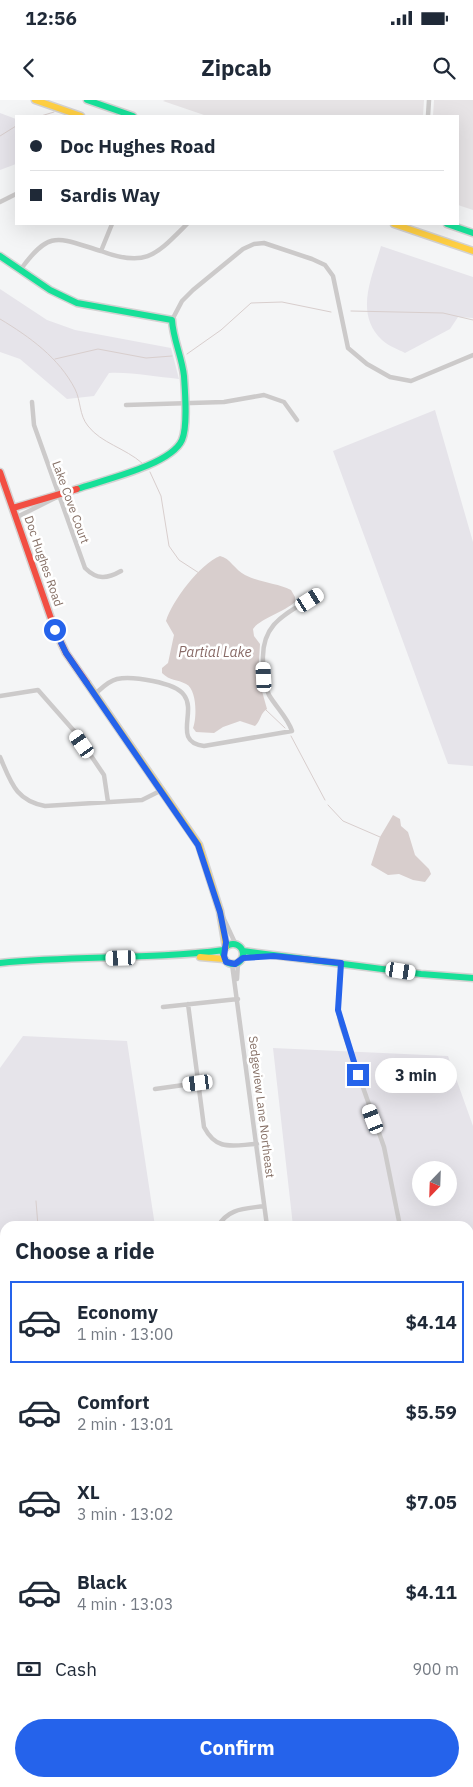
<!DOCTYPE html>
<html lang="en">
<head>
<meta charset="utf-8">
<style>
	:root { --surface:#fff; --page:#f6f6f7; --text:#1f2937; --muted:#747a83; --line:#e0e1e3; --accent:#2563eb }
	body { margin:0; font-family:"IBM Plex Sans",sans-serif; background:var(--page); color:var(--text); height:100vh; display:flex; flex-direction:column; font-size:19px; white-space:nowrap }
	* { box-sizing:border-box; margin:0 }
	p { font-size:16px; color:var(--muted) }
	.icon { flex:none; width:28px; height:28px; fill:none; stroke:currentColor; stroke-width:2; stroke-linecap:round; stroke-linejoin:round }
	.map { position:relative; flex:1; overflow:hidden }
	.sheet { position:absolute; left:0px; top:1121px; width:474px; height:566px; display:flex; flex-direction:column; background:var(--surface); border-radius:15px 15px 0 0; box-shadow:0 5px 20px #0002 }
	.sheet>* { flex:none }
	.banner { position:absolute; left:15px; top:15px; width:444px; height:110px; border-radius:0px; box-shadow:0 5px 20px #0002; display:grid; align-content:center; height:110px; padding:0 15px; background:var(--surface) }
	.needle { width:32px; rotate:203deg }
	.fabs { position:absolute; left:412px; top:1061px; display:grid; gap:10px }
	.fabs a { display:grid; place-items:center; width:45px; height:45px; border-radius:50%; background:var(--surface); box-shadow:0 5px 20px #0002; font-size:25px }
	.end { position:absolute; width:22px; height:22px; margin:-11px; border:6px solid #2563eb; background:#fff; box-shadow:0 0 0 2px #fff }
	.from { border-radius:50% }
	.bubble { position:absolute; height:35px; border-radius:18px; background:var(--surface); box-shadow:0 5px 20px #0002; font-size:16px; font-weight:700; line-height:35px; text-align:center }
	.car { position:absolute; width:15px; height:30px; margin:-15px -8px; border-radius:6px; box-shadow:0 0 4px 1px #0007; background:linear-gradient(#fff 24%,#345 0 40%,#fff 0 76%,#345 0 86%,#fff 0) }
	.banner b { display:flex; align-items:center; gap:18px; height:48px; font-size:19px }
	.banner b+b { border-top:1px solid var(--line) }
	.banner i { width:12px; height:12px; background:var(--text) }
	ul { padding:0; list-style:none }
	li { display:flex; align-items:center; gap:15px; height:82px; margin:0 10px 8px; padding:0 5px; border:2px solid transparent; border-radius:0px }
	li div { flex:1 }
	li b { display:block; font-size:19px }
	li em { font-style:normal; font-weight:700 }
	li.on { border-color:var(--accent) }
	li>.icon { width:45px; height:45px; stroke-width:1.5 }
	h2 { padding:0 15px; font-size:22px; line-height:60px }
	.pay { display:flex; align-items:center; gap:12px; height:55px; padding:0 15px; font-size:19px }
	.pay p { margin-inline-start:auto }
	.cta { display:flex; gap:10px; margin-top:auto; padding:10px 15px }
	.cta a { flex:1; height:58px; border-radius:30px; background:var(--accent); color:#fff; font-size:20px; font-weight:700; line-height:58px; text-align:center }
	.status { display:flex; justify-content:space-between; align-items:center; height:35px; padding:0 25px; background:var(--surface); direction:ltr }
	.status svg { height:14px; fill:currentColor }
	header { display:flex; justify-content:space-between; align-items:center; height:65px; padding:0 15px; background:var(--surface); font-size:22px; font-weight:700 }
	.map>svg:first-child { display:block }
</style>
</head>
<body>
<div class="status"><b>12:56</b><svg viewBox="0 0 49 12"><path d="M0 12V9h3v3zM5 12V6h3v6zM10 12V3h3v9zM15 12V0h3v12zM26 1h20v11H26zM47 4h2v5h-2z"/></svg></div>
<header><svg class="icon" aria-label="back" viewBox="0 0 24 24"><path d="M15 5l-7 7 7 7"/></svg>Zipcab<svg class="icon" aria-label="search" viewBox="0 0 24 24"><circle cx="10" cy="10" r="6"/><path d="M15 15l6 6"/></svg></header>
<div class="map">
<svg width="473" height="1687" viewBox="0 0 473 1687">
	<rect width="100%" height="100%" fill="#f4f5f6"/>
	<path fill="#e7e4e6" d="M165,0H424L423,16H207L163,1Z
		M434,0H473V110L458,105V16H433Z"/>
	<path fill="#e6e4ea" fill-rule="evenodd" d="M0,13L16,19V64L0,70Z
		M381,146L473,177V218L458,217L450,229L405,253C398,249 388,246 382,240C354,214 372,177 381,146Z
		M0,189L47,220L75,230L171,248L179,279C156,277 133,272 109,273L94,296L67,299L20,259L0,252Z
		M435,310L473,442V666L448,664L333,351Z
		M23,936L127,941L155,1126H5V1452L0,1458V968Z
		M273,948L448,956L473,1026V1137L469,1141V1126H293ZM421,1070H449V1098H421Z
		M469,1263L473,1268V1382L469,1393Z
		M317,1682L319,1687H160L159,1683Z"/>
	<path fill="#d8cecd" d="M220,456C230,458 235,470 245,475C261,483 277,483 291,490L295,497V502C284,512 261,518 253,529L254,536L260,544L258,577L267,609C260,613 261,621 255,626L240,621L223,627L214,633L196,632L193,628C197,618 197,589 186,584C177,579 170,581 162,573V568L168,563L174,535L166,521C172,501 200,464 220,456Z
		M393,715L400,719L401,726L408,732L415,755L429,769L431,774L425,782L413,780L399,774L388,775L371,765L380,737Z"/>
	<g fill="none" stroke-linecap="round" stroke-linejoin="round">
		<path stroke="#d8cecd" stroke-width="1" d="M41,16L54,12
			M0,36L16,26
			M351,211L443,213L473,220
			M0,219C30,237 59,258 75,289C81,301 79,315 88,326C101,343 125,348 142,363
			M187,254L221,230L251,203L282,202L331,212
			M55,259L98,249L146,258L172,256
			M150,372L161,396L169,446L179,460L199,473
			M266,610L285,628
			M291,636L325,700
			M328,705L343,721L380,737
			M36,1101L38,1126
			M117,1687L119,1682"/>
		<defs>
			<path id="fast" d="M87,0L133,16
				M447,124L473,133
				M0,156L50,190L77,203L172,220C173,239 182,257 184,276C185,292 188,326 182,340C171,365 103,380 77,389
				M223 854a10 10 0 1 1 20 0a10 10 0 1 1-20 0Z
				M243,851L421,874L473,878
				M0,863C75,855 150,860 224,850"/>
			<path id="slow" d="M35,0L81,16
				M394,124L473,151
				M87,583L199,745L220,811L226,847
				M200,857L224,859"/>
			<path id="jam" d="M0,372L55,530L66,553L87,583
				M13,408L77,389"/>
		</defs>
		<use href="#fast" stroke="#d4d2d2" stroke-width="9"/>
		<use href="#slow" stroke="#d4d2d2" stroke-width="9"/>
		<use href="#jam" stroke="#d4d2d2" stroke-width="9"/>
		<path stroke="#cccaca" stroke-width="4.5" d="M428,16L429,0
			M0,102L16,94
			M101,151C146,168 156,155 187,124
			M21,169C50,129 58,138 101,151L112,124
			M172,220L182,201L193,190L243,149L254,144L264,143L312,159L325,165L333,176L348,248L367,264L390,277L411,281L473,255
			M32,302L34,325L85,468C97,480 107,479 121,471
			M126,305L224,302L264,295L284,302L297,320
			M17,417L57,397
			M95,594C101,589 108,581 117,579C132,576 175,582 184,595C197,612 172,642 204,646L292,631C288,618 276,607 269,595C264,584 263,572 263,561C261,521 289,513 318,494
			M0,596L38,590L75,632L104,675L108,702
			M0,657C11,682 15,700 45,706L142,700L162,690
			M223,817L236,845
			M341,863L338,910L341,925L384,1047L400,1126
			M232,864L267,1126
			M237,879L238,863
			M188,904L204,1027C217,1052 233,1045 257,1044
			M163,907L238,899
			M155,989L198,983
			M218,1126C229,1108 244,1109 264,1106
			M330,1126H333
			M0,1618L5,1622
			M74,1682L79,1687"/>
		<use href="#fast" stroke="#16e098" stroke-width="6"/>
		<use href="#slow" stroke="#ffcf43" stroke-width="6"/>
		<use href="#jam" stroke="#f24e42" stroke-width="6"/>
	</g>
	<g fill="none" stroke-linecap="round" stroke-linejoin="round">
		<path stroke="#2563eb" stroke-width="6" d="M55,530L66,553L198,745L220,812L226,842L224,856L226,862L235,864L243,858L274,856L341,863L338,910L358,975"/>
	</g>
	<g text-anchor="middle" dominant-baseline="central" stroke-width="5" stroke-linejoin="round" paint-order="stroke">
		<g font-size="12" fill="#856f65" stroke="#fff">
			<text transform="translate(71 402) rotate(70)">Lake Cove Court</text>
			<text transform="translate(44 461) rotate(71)">Doc Hughes Road</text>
			<text transform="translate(262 1007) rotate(83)">Sedgeview Lane Northeast</text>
		</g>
		<g font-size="14" font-style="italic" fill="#886a66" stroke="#fff">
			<text x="215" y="552">Partial Lake</text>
		</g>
	</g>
</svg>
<div class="fabs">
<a><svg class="needle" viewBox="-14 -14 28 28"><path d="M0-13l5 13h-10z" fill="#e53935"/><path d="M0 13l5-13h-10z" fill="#747a83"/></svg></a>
</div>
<i class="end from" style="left:55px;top:530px"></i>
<i class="end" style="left:358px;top:975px"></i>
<div class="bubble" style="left:375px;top:958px;width:82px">3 min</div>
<i class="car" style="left:310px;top:500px;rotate:58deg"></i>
<i class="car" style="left:264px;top:577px;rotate:357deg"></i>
<i class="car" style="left:82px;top:644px;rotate:325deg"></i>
<i class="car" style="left:121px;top:858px;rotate:268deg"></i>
<i class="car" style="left:401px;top:871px;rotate:99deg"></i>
<i class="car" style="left:198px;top:983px;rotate:263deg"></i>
<i class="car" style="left:373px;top:1019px;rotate:339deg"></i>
<div class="banner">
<b><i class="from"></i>Doc Hughes Road</b>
<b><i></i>Sardis Way</b>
</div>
<section class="sheet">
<h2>Choose a ride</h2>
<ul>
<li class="on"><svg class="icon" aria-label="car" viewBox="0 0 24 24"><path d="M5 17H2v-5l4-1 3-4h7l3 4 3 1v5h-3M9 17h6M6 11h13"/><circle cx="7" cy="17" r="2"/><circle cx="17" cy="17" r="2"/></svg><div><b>Economy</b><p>1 min · 13:00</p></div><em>$4.14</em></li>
<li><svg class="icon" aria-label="car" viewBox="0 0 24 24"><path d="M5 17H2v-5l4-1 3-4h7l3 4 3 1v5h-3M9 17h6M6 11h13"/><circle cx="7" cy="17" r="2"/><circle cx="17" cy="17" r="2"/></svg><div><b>Comfort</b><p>2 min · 13:01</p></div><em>$5.59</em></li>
<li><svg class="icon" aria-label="car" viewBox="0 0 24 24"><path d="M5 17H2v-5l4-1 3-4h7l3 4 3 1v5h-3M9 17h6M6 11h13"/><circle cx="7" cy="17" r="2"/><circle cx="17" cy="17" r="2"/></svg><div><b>XL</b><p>3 min · 13:02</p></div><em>$7.05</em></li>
<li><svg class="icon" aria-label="car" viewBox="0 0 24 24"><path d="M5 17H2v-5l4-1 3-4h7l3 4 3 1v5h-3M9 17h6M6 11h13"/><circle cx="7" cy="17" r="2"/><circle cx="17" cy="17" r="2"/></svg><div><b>Black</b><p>4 min · 13:03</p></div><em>$4.11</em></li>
</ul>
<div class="pay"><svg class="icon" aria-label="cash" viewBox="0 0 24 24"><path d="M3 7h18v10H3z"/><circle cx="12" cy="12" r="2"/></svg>Cash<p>900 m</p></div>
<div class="cta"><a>Confirm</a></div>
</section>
</div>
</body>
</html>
